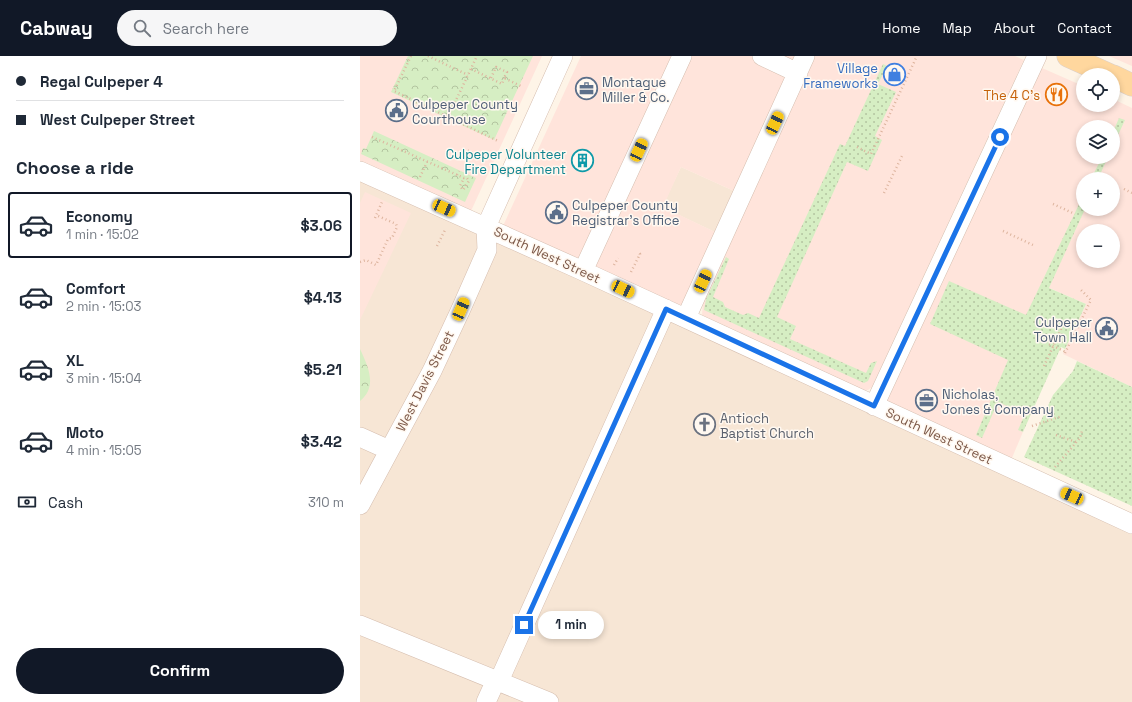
<!DOCTYPE html>
<html lang="en">
<head>
<meta charset="utf-8">
<style>
	:root { --surface:#fff; --page:#f6f6f7; --text:#1f2937; --muted:#747a83; --line:#e0e1e3; --accent:#111827 }
	body { margin:0; font-family:"Space Grotesk",sans-serif; background:var(--page); color:var(--text); height:100vh; display:flex; flex-direction:column; font-size:15px; white-space:nowrap }
	* { box-sizing:border-box; margin:0 }
	p { font-size:13px; color:var(--muted) }
	.icon { flex:none; width:22px; height:22px; fill:none; stroke:currentColor; stroke-width:2; stroke-linecap:round; stroke-linejoin:round }
	.map { position:relative; flex:1; overflow:hidden }
	.details { display:flex; flex-direction:column; background:var(--surface); width:360px }
	.details>* { flex:none }
	.banner { display:grid; align-content:center; height:88px; padding:0 16px; background:var(--surface) }
	.controls { position:absolute; left:716px; top:12px; display:grid; gap:8px }
	.controls a { display:grid; place-items:center; width:44px; height:44px; border-radius:50%; background:var(--surface); box-shadow:0 2px 6px #0003; font-size:20px }
	.end { position:absolute; width:18px; height:18px; margin:-9px; border:5px solid #1a73e8; background:#fff; box-shadow:0 0 0 2px #fff }
	.from { border-radius:50% }
	.bubble { position:absolute; height:28px; border-radius:14px; background:var(--surface); box-shadow:0 2px 6px #0003; font-size:13px; font-weight:600; line-height:28px; text-align:center }
	.car { position:absolute; width:12px; height:24px; margin:-12px -6px; border-radius:5px; box-shadow:0 0 3px 1px #0007; background:linear-gradient(#f5c518 24%,#345 0 40%,#f5c518 0 76%,#345 0 86%,#f5c518 0) }
	.banner b { display:flex; align-items:center; gap:14px; height:38px; font-size:15px }
	.banner b+b { border-top:1px solid var(--line) }
	.banner i { width:10px; height:10px; background:var(--text) }
	ul { padding:0; list-style:none }
	li { display:flex; align-items:center; gap:12px; height:66px; margin:0 8px 6px; padding:0 8px; border:2px solid transparent; border-radius:4px }
	li div { flex:1 }
	li b { display:block; font-size:15px }
	li em { font-style:normal; font-weight:600 }
	li.on { border-color:var(--accent) }
	li>.icon { width:36px; height:36px; stroke-width:1.5 }
	h2 { padding:0 16px; font-size:18px; line-height:48px }
	.pay { display:flex; align-items:center; gap:10px; height:44px; padding:0 16px; font-size:15px }
	.pay p { margin-inline-start:auto }
	.action { display:flex; gap:8px; margin-top:auto; padding:8px 16px }
	.action a { flex:1; height:46px; border-radius:24px; background:var(--accent); color:#fff; font-size:16px; font-weight:600; line-height:46px; text-align:center }
	header { display:flex; align-items:center; gap:24px; box-sizing:border-box; height:56px; padding:0 20px; background:var(--accent); color:#fff }
	header strong { font-size:19px }
	nav { display:flex; gap:22px; margin-inline-start:auto; font-size:14px }
	.search { width:280px; height:36px; background:var(--page); display:flex; align-items:center; gap:10px; box-sizing:border-box; padding:0 14px; border-radius:22px; color:var(--muted); font-size:15px }
	main { display:flex; flex:1; min-height:0 }
	.map>svg:first-child { display:block }
</style>
</head>
<body>
<header>
<strong>Cabway</strong>
<div class="search"><svg class="icon" aria-label="search" viewBox="0 0 24 24"><circle cx="10" cy="10" r="6"/><path d="M15 15l6 6"/></svg>Search here</div>
<nav><a>Home</a><a>Map</a><a>About</a><a>Contact</a></nav>
</header>
<main>
<section class="details">
<div class="banner">
<b><i class="from"></i>Regal Culpeper 4</b>
<b><i></i>West Culpeper Street</b>
</div>
<h2>Choose a ride</h2>
<ul>
<li class="on"><svg class="icon" aria-label="car" viewBox="0 0 24 24"><path d="M5 17H2v-5l4-1 3-4h7l3 4 3 1v5h-3M9 17h6M6 11h13"/><circle cx="7" cy="17" r="2"/><circle cx="17" cy="17" r="2"/></svg><div><b>Economy</b><p>1 min · 15:02</p></div><em>$3.06</em></li>
<li><svg class="icon" aria-label="car" viewBox="0 0 24 24"><path d="M5 17H2v-5l4-1 3-4h7l3 4 3 1v5h-3M9 17h6M6 11h13"/><circle cx="7" cy="17" r="2"/><circle cx="17" cy="17" r="2"/></svg><div><b>Comfort</b><p>2 min · 15:03</p></div><em>$4.13</em></li>
<li><svg class="icon" aria-label="car" viewBox="0 0 24 24"><path d="M5 17H2v-5l4-1 3-4h7l3 4 3 1v5h-3M9 17h6M6 11h13"/><circle cx="7" cy="17" r="2"/><circle cx="17" cy="17" r="2"/></svg><div><b>XL</b><p>3 min · 15:04</p></div><em>$5.21</em></li>
<li><svg class="icon" aria-label="car" viewBox="0 0 24 24"><path d="M5 17H2v-5l4-1 3-4h7l3 4 3 1v5h-3M9 17h6M6 11h13"/><circle cx="7" cy="17" r="2"/><circle cx="17" cy="17" r="2"/></svg><div><b>Moto</b><p>4 min · 15:05</p></div><em>$3.42</em></li>
</ul>
<div class="pay"><svg class="icon" aria-label="cash" viewBox="0 0 24 24"><path d="M3 7h18v10H3z"/><circle cx="12" cy="12" r="2"/></svg>Cash<p>310 m</p></div>
<div class="action"><a>Confirm</a></div>
</section>
<div class="map">
<svg width="772" height="646" viewBox="0 0 772 646">
	<defs>
		<pattern id="grass-dots" width="8" height="8" patternUnits="userSpaceOnUse"><rect width="8" height="8" fill="#d6eec3"/><path d="M2 2h.1M6 6h.1" fill="none" stroke="#b3c4a0" stroke-width="1.8" stroke-linecap="round"/></pattern>
		<pattern id="forest-crowns" width="20" height="18" patternUnits="userSpaceOnUse"><rect width="20" height="18" fill="#d6eec3"/><path d="M2 6a3 3 0 1 1 6 0M12 15a3 3 0 1 1 6 0" fill="none" stroke="#b3c4a0"/></pattern>
	</defs>
	<rect width="100%" height="100%" fill="#fef4e7"/>
	<path fill="#f7e6d5" d="M321,111L374,135L355,176L302,151Z
		M0,116L772,468V646H0Z"/>
	<path fill="#ffe4db" fill-rule="evenodd" d="M0,0H182L111,155L0,105Z
		M221,0H436L374,135L321,111L303,151L355,176L322,250L143,170Z
		M455,0H655L664,4L512,331L508,334H502L342,259L343,247Z
		M749,0H772V10Z
		M682,12L723,30V49H753V43L772,52V331L703,298L726,248L685,230L672,354L652,402L527,345ZM723,71H753V101H723ZM723,123H753V153H723ZM723,175H753V205H723Z
		M5,136L51,157L0,264V147Z"/>
	<path fill="url(#grass-dots)" d="M523,8L527,10L518,28L536,36L515,80L522,84L508,115L487,106L417,261L436,270L430,283L506,317L511,307L517,305L508,325L504,327L344,254L346,243L366,201L369,203L353,241L363,246L365,251L383,259L388,257L399,262L480,88L485,90Z
		M759,62L765,64L753,90V76Z
		M742,101H748L738,123H731Z
		M723,140V153H725L689,232L726,248L705,293L701,291L663,376L658,374L665,358L638,346L622,382L616,379L648,304L570,268L589,225L666,259Z
		M717,305L772,331V450L664,401L693,339L713,315Z"/>
	<path fill="url(#forest-crowns)" d="M48,0H173L134,84L31,36Z
		M14,75L116,122L105,146L1,98L3,92L6,93Z
		M0,293C8,310 18,331 0,345Z"/>
	<g fill="none" stroke-linecap="round" stroke-linejoin="round">
		<defs>
			<path id="minor" d="M402,0L438,17
				M0,115L223,215L772,468
				M223,215L322,0
				M326,262L445,0
				M514,350L677,0
				M0,381L29,394
				M0,449L72,315L101,253L127,194L126,171L203,0
				M0,569L189,646
				M139,625L306,253
				M126,646L136,624"/>
			<path id="major" d="M708,0L750,19
				M753,20L772,29"/>
		</defs>
		<use href="#minor" stroke="#d5bdae" stroke-width="20"/>
		<use href="#major" stroke="#dad0cc" stroke-width="23"/>
		<path stroke="#ddb49e" stroke-width="2.5" stroke-dasharray="1 3" stroke-linecap="butt" d="M51,0L34,35L138,85
			M68,0L108,19
			M111,13L142,28L144,22
			M131,22L136,11L147,16L144,22L163,31
			M88,61L117,0
			M12,81L104,122H107L109,125L103,134L100,130L104,122
			M497,91L511,98L557,0
			M104,93L129,104
			M97,119L99,115
			M60,121L67,106
			M764,133L772,137
			M524,137L543,98
			M693,148L715,158
			M15,162L22,146
			M643,175L673,189
			M77,190L85,174
			M0,206L6,204L16,209L28,183L32,182L37,171L36,168L16,159
			M254,209L258,202
			M271,216L280,198L279,197
			M689,288L706,296
			M705,297L731,244L719,232
			M684,310L703,269
			M672,370L702,360
			M696,379L716,386
			M695,411L720,382L722,375"/>
		<use href="#minor" stroke="#fff" stroke-width="19"/>
		<use href="#major" stroke="#ffd79e" stroke-width="22"/>
	</g>
	<g fill="none" stroke-linecap="round" stroke-linejoin="round">
		<path stroke="#1a73e8" stroke-width="5" d="M164,569L306,253L514,350L640,81"/>
	</g>
	<defs>
		<symbol id="shop-ring" viewBox="-11 -11 22 22"><circle r="9.5" fill="#fff8f0" stroke="#3f7fe0" stroke-width="1.5"/><path d="M-5-2.5h2.3a2.7 3.5 0 0 1 5.4 0H5L5.5 6h-11ZM-1.5-2.5h3a1.5 2.3 0 0 0-3 0Z" fill="#3f7fe0"/></symbol>
		<symbol id="office-ring" viewBox="-11 -11 22 22"><circle r="9.5" fill="#fff8f0" stroke="#5c6f8a" stroke-width="1.5"/><path d="M-6-3h4V-5.5h4V-3h4V5H-6ZM-1-4.5V-3h2v-1.5ZM-6 0V1H6V0Z" fill="#5c6f8a"/></symbol>
		<symbol id="restaurant-ring" viewBox="-11 -11 22 22"><circle r="9.5" fill="#fff8f0" stroke="#e8710a" stroke-width="1.5"/><path d="M-5-6h1v4h1v-4h1v4h1v-4h1v5L-1.5 .5V6h-2V.5L-5-1ZM5-6V6H3V1.5H1.5Q1.5-4 5-6Z" fill="#e8710a"/></symbol>
		<symbol id="civic-ring" viewBox="-11 -11 22 22"><circle r="9.5" fill="#fff8f0" stroke="#5c6f8a" stroke-width="1.5"/><path d="M-.6-6.5H3V-4.5H.6V-3L4-1V1h2V6H-6V1h2V-1L-.6-3ZM-1.2 2.5V6h2.4V2.5Z" fill="#5c6f8a"/></symbol>
		<symbol id="building-ring" viewBox="-11 -11 22 22"><circle r="9.5" fill="#fff8f0" stroke="#0f9aa8" stroke-width="1.5"/><path d="M-4-6H4V6H1V3H-1V6H-4ZM-2.5-4.3h1.7v1.8h-1.7ZM.8-4.3h1.7v1.8H.8ZM-2.5-1h1.7V.8h-1.7ZM.8-1h1.7V.8H.8Z" fill="#0f9aa8"/></symbol>
		<symbol id="church-ring" viewBox="-11 -11 22 22"><circle r="9.5" fill="#fff8f0" stroke="#6b7280" stroke-width="1.5"/><path d="M-1.2-6h2.4v3.5h3.3v2.4h-3.3V6h-2.4V-.1h-3.3v-2.4h3.3Z" fill="#6b7280"/></symbol>
	</defs>
	<g fill-rule="evenodd">
		<use href="#shop-ring" x="522" y="6" width="25" height="25"/>
		<use href="#office-ring" x="214" y="20" width="25" height="25"/>
		<use href="#restaurant-ring" x="684" y="26" width="25" height="25"/>
		<use href="#civic-ring" x="24" y="42" width="25" height="25"/>
		<use href="#building-ring" x="210" y="92" width="25" height="25"/>
		<use href="#civic-ring" x="184" y="144" width="25" height="25"/>
		<use href="#civic-ring" x="734" y="260" width="25" height="25"/>
		<use href="#office-ring" x="554" y="332" width="25" height="25"/>
		<use href="#church-ring" x="332" y="356" width="25" height="25"/>
	</g>
	<g text-anchor="middle" dominant-baseline="central" stroke-width="3" stroke-linejoin="round" paint-order="stroke">
		<g font-size="13" fill="#366cbe" stroke="#fff8f0" text-anchor="end">
			<text x="518" y="12">Village<tspan x="518" dy="15">Frameworks</tspan></text>
		</g>
		<g font-size="13" fill="#4e5e75" stroke="#fff8f0" text-anchor="start">
			<text x="242" y="26">Montague<tspan x="242" dy="15">Miller &amp; Co.</tspan></text>
			<text x="52" y="48">Culpeper County<tspan x="52" dy="15">Courthouse</tspan></text>
			<text x="212" y="149">Culpeper County<tspan x="212" dy="15">Registrar's Office</tspan></text>
			<text x="732" y="266" text-anchor="end">Culpeper<tspan x="732" dy="15">Town Hall</tspan></text>
			<text x="582" y="338">Nicholas,<tspan x="582" dy="15">Jones &amp; Company</tspan></text>
		</g>
		<g font-size="13" fill="#c56008" stroke="#fff8f0" text-anchor="end">
			<text x="680" y="39">The 4 C's</text>
		</g>
		<g font-size="13" fill="#0d838f" stroke="#fff8f0" text-anchor="end">
			<text x="206" y="98">Culpeper Volunteer<tspan x="206" dy="15">Fire Department</tspan></text>
		</g>
		<g font-size="13" fill="#7c5848" stroke="#fff8f0">
			<text transform="translate(187 199) rotate(25)">South West Street</text>
			<text transform="translate(65 325) rotate(-63)">West Davis Street</text>
			<text transform="translate(579 380) rotate(25)">South West Street</text>
		</g>
		<g font-size="13" fill="#5b616d" stroke="#fff8f0" text-anchor="start">
			<text x="360" y="362">Antioch<tspan x="360" dy="15">Baptist Church</tspan></text>
		</g>
	</g>
</svg>
<div class="controls">
<a><svg class="icon" aria-label="locate" viewBox="0 0 24 24"><circle cx="12" cy="12" r="6"/><path d="M12 2v4M12 18v4M2 12h4M18 12h4"/></svg></a>
<a><svg class="icon" aria-label="layers" viewBox="0 0 24 24"><path d="M12 4l9 5-9 5-9-5zM3 14l9 5 9-5"/></svg></a>
<a>+</a>
<a>−</a>
</div>
<i class="end from" style="left:640px;top:81px"></i>
<i class="end" style="left:164px;top:569px"></i>
<div class="bubble" style="left:178px;top:555px;width:66px">1 min</div>
<i class="car" style="left:415px;top:67px;rotate:25deg"></i>
<i class="car" style="left:279px;top:94px;rotate:25deg"></i>
<i class="car" style="left:84px;top:152px;rotate:114deg"></i>
<i class="car" style="left:343px;top:225px;rotate:25deg"></i>
<i class="car" style="left:263px;top:233px;rotate:115deg"></i>
<i class="car" style="left:101px;top:253px;rotate:23deg"></i>
<i class="car" style="left:712px;top:440px;rotate:294deg"></i>
</div>
</main>
</body>
</html>
